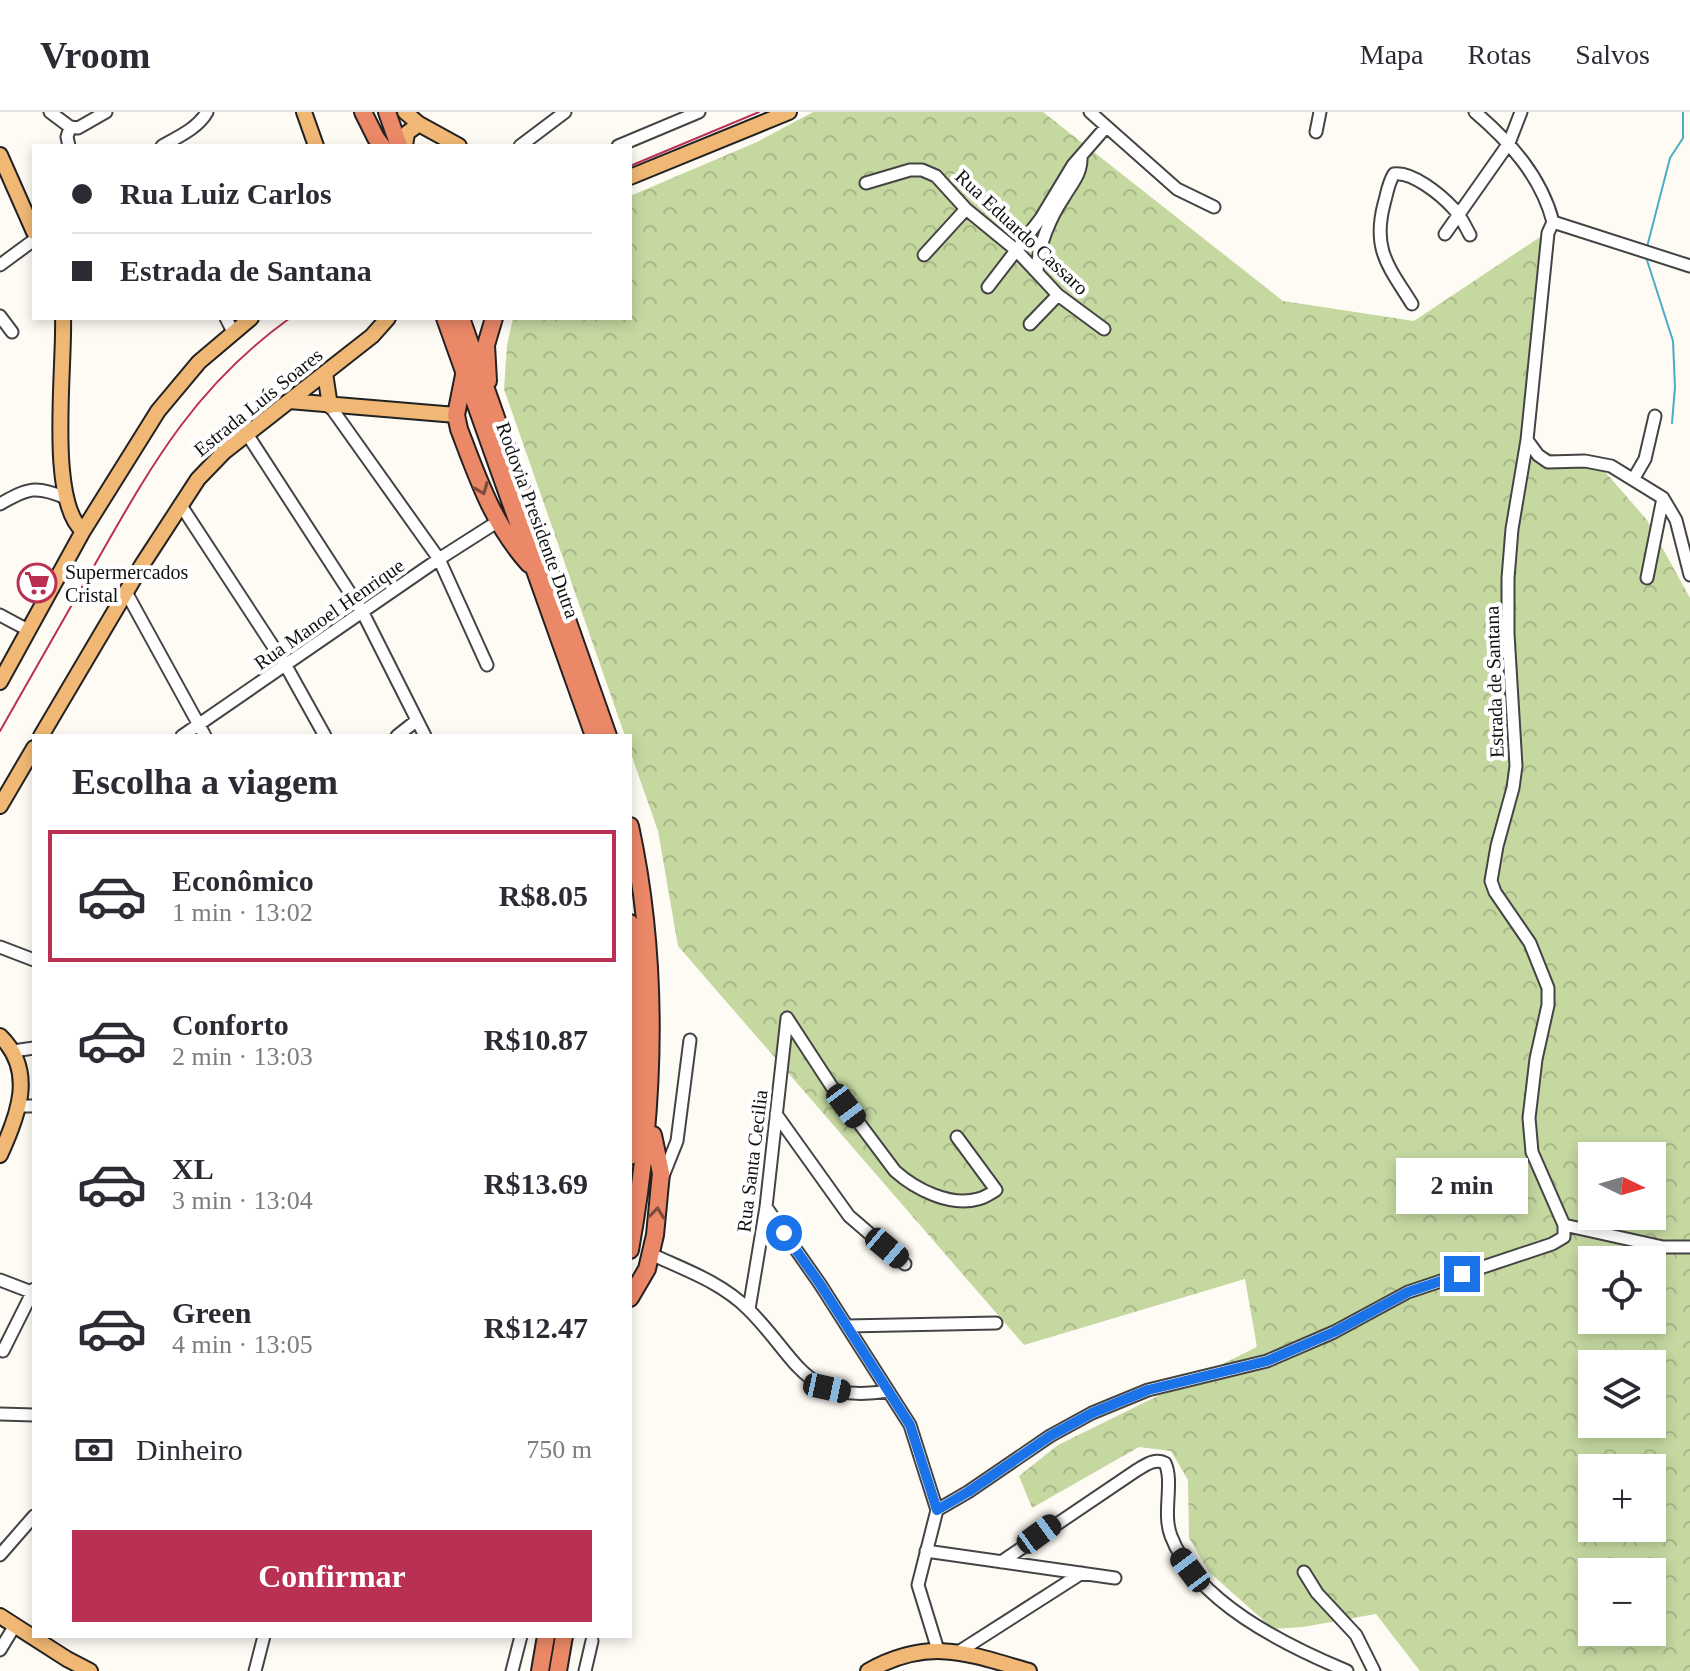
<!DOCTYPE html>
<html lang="pt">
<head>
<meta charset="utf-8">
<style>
	:root { --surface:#fff; --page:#f7f7f7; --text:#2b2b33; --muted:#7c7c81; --line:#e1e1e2; --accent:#ba3053 }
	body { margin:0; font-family:"Times New Roman",serif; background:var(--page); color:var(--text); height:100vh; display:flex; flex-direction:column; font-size:30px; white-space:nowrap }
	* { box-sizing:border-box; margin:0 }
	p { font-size:26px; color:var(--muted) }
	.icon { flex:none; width:44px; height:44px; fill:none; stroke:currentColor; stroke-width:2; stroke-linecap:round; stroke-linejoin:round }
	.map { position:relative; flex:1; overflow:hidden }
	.side { position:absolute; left:32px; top:622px; width:600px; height:904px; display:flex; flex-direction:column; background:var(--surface); border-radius:0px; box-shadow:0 4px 12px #0003 }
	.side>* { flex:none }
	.guide { position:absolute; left:32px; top:32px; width:600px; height:176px; border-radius:0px; box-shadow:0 4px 12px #0003; display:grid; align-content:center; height:176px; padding:0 40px; background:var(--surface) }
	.needle { width:52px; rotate:95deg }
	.buttons { position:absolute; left:1578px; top:1030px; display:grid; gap:16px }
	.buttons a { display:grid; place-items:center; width:88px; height:88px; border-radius:0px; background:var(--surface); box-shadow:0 4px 12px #0003; font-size:40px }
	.end { position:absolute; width:36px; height:36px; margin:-18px; border:10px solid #1a73e8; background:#fff; box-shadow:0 0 0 4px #fff }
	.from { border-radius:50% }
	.bubble { position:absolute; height:56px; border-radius:0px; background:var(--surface); box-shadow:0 4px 12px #0003; font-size:26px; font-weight:600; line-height:56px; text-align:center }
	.car { position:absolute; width:24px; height:48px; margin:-24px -12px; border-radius:10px; box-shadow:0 0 6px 2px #0007; background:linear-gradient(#222 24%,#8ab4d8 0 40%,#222 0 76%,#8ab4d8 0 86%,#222 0) }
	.guide b { display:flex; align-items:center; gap:28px; height:76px; font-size:30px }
	.guide b+b { border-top:2px solid var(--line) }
	.guide i { width:20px; height:20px; background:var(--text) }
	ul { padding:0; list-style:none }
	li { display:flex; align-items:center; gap:24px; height:132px; margin:0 16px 12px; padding:0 24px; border:4px solid transparent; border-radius:0px }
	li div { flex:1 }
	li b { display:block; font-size:30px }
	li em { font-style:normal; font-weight:600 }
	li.active { border-color:var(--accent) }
	li>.icon { width:72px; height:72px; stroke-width:1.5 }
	h2 { padding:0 40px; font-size:36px; line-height:96px }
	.pay { display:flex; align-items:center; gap:20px; height:88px; padding:0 40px; font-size:30px }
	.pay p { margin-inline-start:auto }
	.button { display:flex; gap:16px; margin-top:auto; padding:16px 40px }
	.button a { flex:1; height:92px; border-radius:0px; background:var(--accent); color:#fff; font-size:32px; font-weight:600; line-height:92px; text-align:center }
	header { display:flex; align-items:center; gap:48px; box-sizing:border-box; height:112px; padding:0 40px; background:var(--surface); border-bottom:2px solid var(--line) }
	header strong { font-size:38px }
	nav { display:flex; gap:44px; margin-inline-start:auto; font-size:28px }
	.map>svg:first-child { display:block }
</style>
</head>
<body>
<header>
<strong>Vroom</strong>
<nav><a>Mapa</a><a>Rotas</a><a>Salvos</a></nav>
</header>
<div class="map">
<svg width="1690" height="1559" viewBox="0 0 1690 1559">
	<defs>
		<pattern id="forest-crowns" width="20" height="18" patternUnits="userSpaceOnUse" patternTransform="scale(2)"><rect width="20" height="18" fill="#c5d8a0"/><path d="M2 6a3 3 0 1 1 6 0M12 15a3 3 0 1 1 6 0" fill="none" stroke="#a8b889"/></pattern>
	</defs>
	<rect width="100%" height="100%" fill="#fefbf5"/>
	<path fill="url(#forest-crowns)" fill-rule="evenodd" d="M813,0H1043L1283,189L1414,209L1540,125L1539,167L1520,333L1601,355L1647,408L1690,486V1559H1420L1376,1502L1303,1515L1273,1517L1209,1460L1189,1426L1188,1368L1171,1339L1139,1335L1032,1396L1019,1364L1058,1333L1257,1235L1245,1167L1024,1233L678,834L658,719L630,639V624H625L504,277L507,233L513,206H630V84L757,30ZM1592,1044H1652V1104H1592ZM1592,1148H1652V1208H1592ZM1592,1252H1652V1312H1592ZM1592,1356H1652V1416H1592ZM1592,1460H1652V1520H1592Z"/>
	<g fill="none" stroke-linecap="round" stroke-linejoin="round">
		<path stroke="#48adc6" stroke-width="2" d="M1647,135L1670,46L1683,26V0
			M1646,145L1673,229L1675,275L1672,311"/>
		<defs>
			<path id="minor" d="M50,0L70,15
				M1090,0L1177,77L1214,95
				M70,15L78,16L106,0
				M1316,20L1320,0
				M69,34L67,25L70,15
				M162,34C178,25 198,16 207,0
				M520,34L565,0
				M618,34L699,0
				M866,71L910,58H922L936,64L966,97L1016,138L1058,183L1104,217
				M1553,110L1690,154
				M1445,122L1509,31L1521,0
				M924,143L966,97
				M0,153L34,128
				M1037,159C1038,134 1050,106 1064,85C1072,71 1082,62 1081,44
				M988,175L1041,106L1073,53L1106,15
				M1412,192C1389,155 1372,138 1384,92C1387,82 1388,71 1394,62C1412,59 1441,83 1453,96C1461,104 1465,114 1470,123
				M0,204L12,220
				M226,206L233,220
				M1030,212L1058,183
				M330,294L439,447L487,553
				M247,322L363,501L425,624
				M1527,328L1538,343L1548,350L1585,349L1611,354L1663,386L1676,408L1690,463
				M1634,366L1645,347L1655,304
				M0,392C28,376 36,373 66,386
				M180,392L286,554L325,624
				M1647,466L1663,386
				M126,480L205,624
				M0,503L28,518
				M182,624L439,447L497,410
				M397,624L416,609
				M0,835L34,848
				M787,906L832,975L895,1059C915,1077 950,1095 978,1087C984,1086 991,1081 996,1078L957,1025
				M13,939L34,936
				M20,994H34
				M776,1002L849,1104L905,1152
				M663,1064L677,1029L690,928
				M766,1095L820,1172L910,1313L937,1398
				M1564,1113L1663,1135H1690
				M651,1142C685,1158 721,1170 748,1197C798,1246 803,1293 888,1279
				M0,1168L34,1181
				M749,1197L766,1095L787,906
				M847,1214L996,1211
				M3,1239L34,1177
				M0,1302L34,1303
				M937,1398L968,1380L1050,1324L1092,1301L1148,1278L1267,1249L1334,1220L1408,1180L1552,1132L1564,1125V1113L1532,1040L1529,1006L1536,947L1548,893V876L1530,831L1495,780L1491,769L1497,734L1513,676L1516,654L1508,522V466L1512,417L1527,328L1548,121L1553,110C1541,64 1509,29 1475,0
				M937,1398L918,1473L938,1538
				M926,1439L1115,1466
				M0,1443L34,1404
				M1001,1450L1137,1358C1146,1353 1154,1346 1165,1351C1174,1370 1162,1401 1171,1424C1196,1490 1285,1533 1347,1559
				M1304,1460L1317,1481L1356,1523L1374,1559
				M0,1538L14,1515
				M960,1539L1082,1461
				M255,1559L264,1524
				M512,1559L521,1524
				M585,1559L592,1529"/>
			<path id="major" d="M304,0L316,34
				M405,0L419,12L459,34
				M405,34L407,21L419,12
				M0,43L34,120
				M630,65L789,0
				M63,206C65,253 47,389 83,419
				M325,261L330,294
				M289,289L456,303
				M0,570L83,419L158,299L199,250L251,206
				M41,624L142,453L198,367L224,340L372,224L388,206
				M0,694L34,636
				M0,924C36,959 18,1004 0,1043
				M0,1504L67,1547L90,1559
				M868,1559C929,1525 967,1541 1029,1559"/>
			<path id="highway" d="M363,0L376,26L382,34
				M387,0L399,34
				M445,206L594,624
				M461,206L608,624
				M464,263L456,303L459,317C478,367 493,412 529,452
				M488,269L486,233L494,206
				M630,714C660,853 655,998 630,1138
				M630,811C639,888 638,967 630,1044
				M630,1186L647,1157L655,1123L661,1061L653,1023
				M540,1559L546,1524
				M558,1559L564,1524"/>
		</defs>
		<use href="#minor" stroke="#444" stroke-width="15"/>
		<use href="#major" stroke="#222" stroke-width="18"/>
		<use href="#highway" stroke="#222" stroke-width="20"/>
		<use href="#minor" stroke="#fff" stroke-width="11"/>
		<use href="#major" stroke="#f0b874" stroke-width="14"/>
		<use href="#highway" stroke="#eb8867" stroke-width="16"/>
		<path stroke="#ba3053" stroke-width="2" d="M630,54L759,0
			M0,619C31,564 63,509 94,454C151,354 194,275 290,206"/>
	</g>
	<defs><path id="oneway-chevron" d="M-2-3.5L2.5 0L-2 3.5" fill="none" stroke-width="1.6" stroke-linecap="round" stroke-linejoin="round" transform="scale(2)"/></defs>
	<g stroke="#7e4c3c">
		<use href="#oneway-chevron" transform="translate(482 377) rotate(68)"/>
		<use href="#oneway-chevron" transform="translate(657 1101) rotate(-84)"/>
	</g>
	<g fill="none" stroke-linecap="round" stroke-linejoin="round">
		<path stroke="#1a73e8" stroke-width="10" d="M784,1121L820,1172L910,1313L937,1398L968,1380L1050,1324L1092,1301L1148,1278L1267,1249L1334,1220L1408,1180L1462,1162"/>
	</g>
	<defs>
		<symbol id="supermarket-ring" viewBox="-11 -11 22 22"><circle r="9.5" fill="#fff" stroke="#ba3053" stroke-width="1.5"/><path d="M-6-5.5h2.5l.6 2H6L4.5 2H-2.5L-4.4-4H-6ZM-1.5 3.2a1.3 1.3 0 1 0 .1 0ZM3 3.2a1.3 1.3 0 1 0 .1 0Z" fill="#ba3053"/></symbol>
	</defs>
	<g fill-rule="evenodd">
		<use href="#supermarket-ring" x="15" y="449" width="44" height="44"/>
	</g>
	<g text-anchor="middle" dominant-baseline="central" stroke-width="8" stroke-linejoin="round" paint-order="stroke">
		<g font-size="20" fill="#111" stroke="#fff">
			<text transform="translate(1022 120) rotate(43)">Rua Eduardo Cassaro</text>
			<text transform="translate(258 290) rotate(-39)">Estrada Luís Soares</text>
			<text transform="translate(538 408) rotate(70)">Rodovia Presidente Dutra</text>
			<text transform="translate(329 502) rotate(-35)">Rua Manoel Henrique</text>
			<text transform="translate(1494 570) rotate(-92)">Estrada de Santana</text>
			<text transform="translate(752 1049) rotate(-83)">Rua Santa Cecilia</text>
		</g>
		<g font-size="20" fill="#111" stroke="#fff" text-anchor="start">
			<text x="65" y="460">Supermercados<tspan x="65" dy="23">Cristal</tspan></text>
		</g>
	</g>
</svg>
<div class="buttons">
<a><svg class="needle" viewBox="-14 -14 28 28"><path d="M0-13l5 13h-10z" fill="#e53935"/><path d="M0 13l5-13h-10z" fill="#7c7c81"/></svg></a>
<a><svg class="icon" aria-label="locate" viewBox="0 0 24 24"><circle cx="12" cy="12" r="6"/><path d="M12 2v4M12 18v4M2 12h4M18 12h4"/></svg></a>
<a><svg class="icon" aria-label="layers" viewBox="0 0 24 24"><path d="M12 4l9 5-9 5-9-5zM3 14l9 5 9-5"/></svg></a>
<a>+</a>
<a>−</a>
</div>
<i class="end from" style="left:784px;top:1121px"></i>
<i class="end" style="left:1462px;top:1162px"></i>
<div class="bubble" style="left:1396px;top:1046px;width:132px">2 min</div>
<i class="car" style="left:846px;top:994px;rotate:143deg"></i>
<i class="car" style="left:887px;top:1136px;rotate:130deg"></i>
<i class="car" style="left:827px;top:1276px;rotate:102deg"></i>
<i class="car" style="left:1039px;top:1422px;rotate:54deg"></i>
<i class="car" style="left:1190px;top:1458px;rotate:323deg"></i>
<div class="guide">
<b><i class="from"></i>Rua Luiz Carlos</b>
<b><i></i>Estrada de Santana</b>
</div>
<section class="side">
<h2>Escolha a viagem</h2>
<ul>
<li class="active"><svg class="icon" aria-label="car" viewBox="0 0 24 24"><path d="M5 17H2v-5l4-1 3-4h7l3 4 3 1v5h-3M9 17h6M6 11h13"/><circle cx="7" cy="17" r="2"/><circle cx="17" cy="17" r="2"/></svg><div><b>Econômico</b><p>1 min · 13:02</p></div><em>R$8.05</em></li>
<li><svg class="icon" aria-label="car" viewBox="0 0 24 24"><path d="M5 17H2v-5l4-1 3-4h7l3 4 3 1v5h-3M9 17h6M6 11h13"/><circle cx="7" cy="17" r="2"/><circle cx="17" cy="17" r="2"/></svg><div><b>Conforto</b><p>2 min · 13:03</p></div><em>R$10.87</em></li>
<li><svg class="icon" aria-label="car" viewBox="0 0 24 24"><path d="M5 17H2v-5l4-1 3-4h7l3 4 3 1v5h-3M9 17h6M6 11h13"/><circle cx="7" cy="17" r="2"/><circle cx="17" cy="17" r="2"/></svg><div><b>XL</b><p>3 min · 13:04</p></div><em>R$13.69</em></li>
<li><svg class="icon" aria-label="car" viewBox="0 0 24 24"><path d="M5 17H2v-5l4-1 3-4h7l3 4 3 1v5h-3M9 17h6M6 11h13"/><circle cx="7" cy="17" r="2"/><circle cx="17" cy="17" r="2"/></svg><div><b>Green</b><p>4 min · 13:05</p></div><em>R$12.47</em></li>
</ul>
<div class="pay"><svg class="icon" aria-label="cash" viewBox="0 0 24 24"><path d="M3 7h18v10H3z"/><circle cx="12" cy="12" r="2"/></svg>Dinheiro<p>750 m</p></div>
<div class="button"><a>Confirmar</a></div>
</section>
</div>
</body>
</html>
